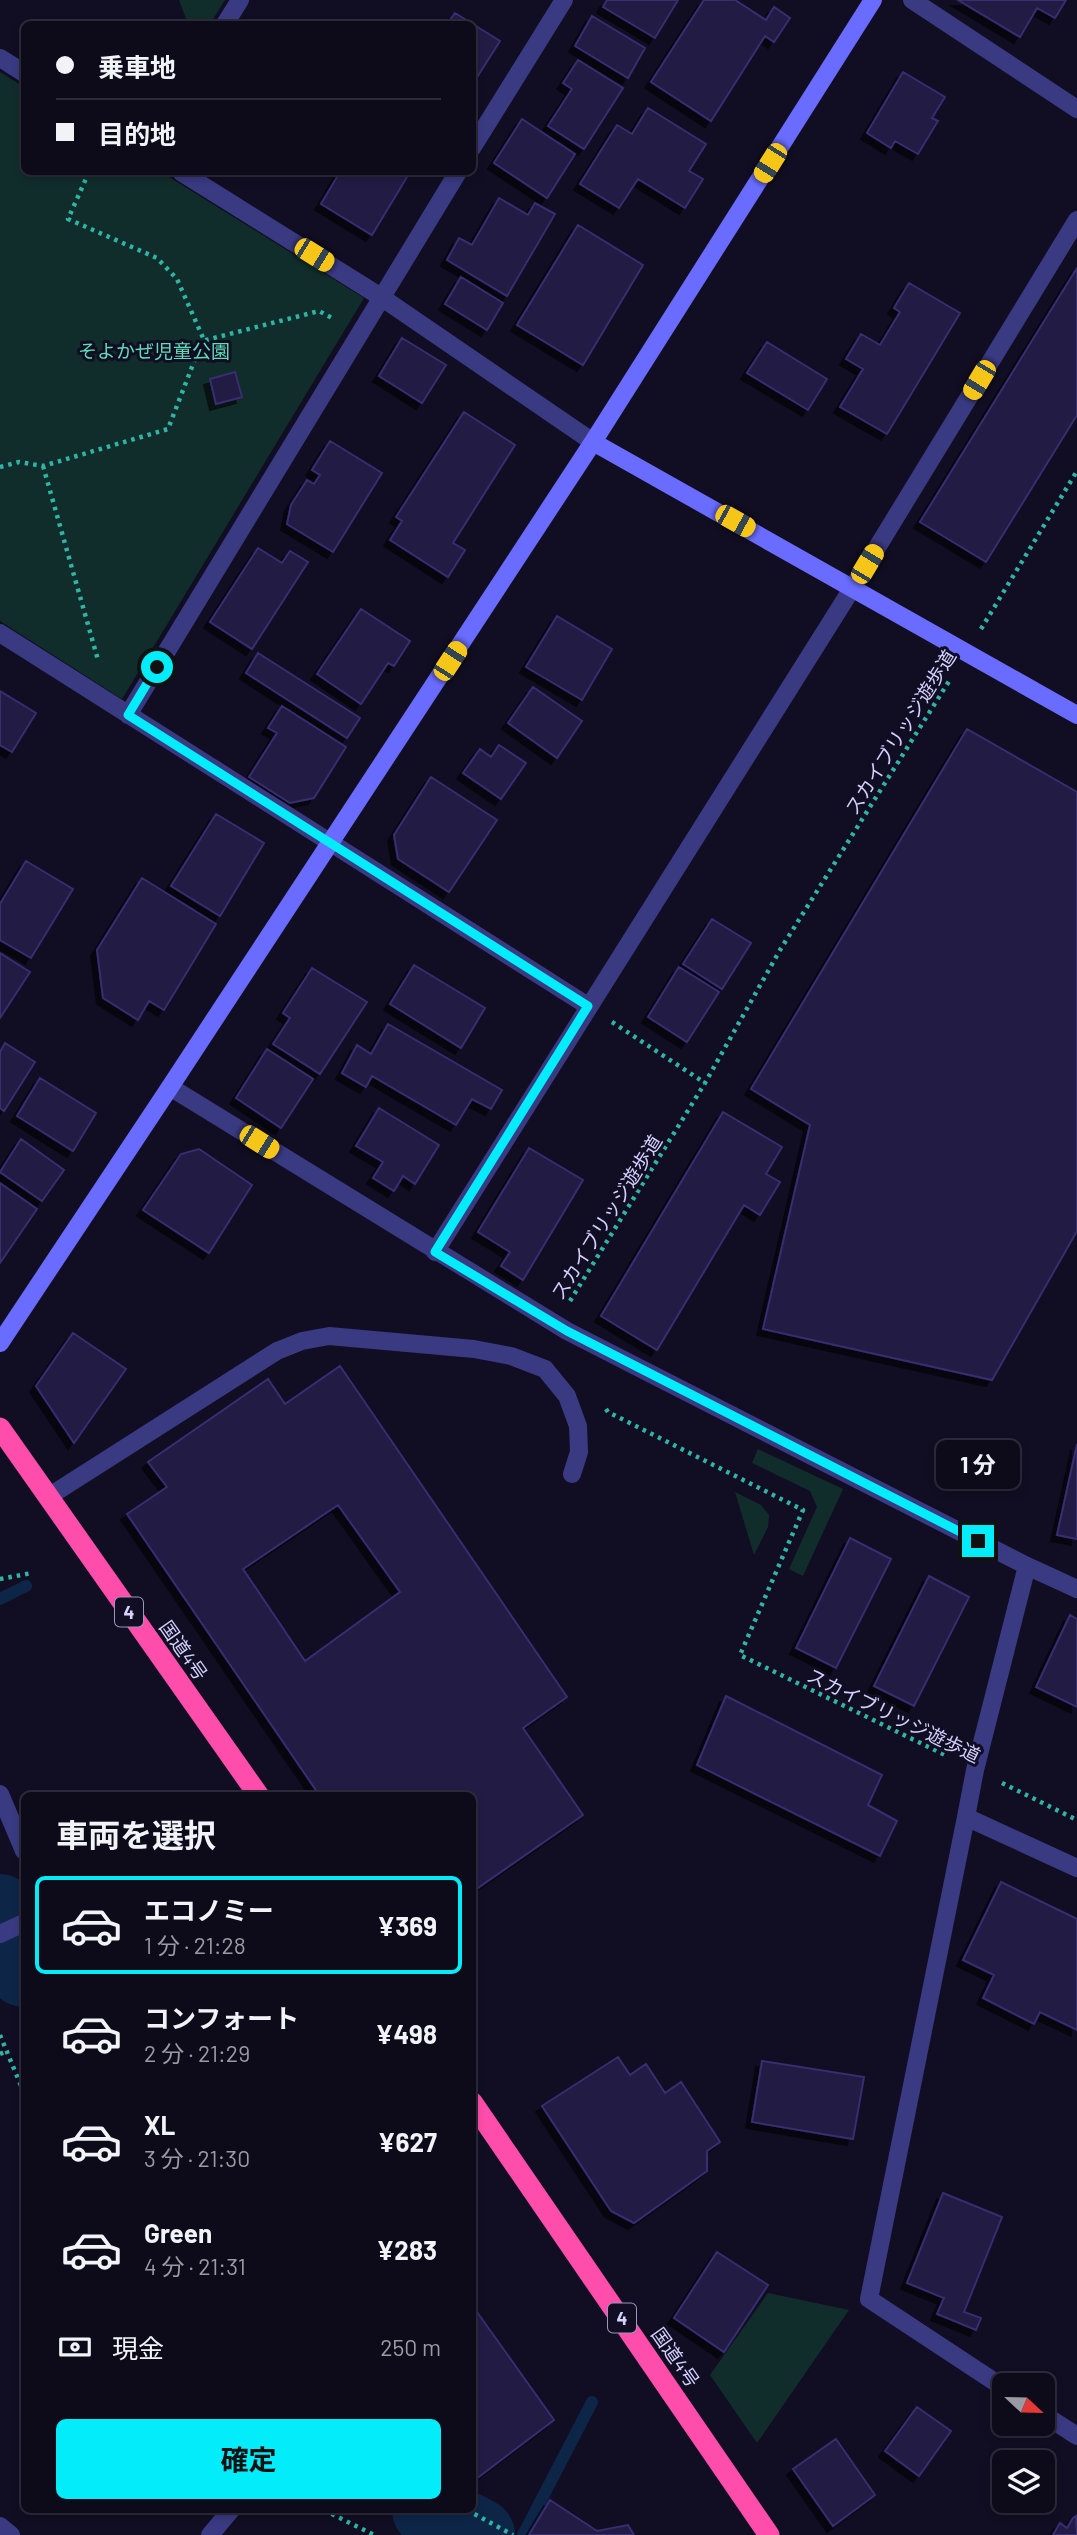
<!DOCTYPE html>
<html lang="ja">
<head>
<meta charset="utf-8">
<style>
	:root { --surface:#0d0a1a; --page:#1b1827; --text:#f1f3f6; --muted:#9a9aa2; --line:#2d2b39; --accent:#02edf9 }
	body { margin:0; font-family:Barlow,"Noto Sans JP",sans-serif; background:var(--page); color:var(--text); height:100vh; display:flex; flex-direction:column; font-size:26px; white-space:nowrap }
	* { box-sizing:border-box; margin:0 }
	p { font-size:23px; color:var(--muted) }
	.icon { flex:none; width:38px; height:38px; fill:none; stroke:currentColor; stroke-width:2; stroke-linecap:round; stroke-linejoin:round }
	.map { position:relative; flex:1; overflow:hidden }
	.sheet { position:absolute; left:21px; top:1792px; width:455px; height:721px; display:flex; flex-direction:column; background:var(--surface); border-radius:10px; box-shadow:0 4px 10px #0003,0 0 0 2px var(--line) }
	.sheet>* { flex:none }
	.guide { position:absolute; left:21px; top:21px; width:455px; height:154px; border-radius:10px; box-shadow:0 4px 10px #0003,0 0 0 2px var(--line); display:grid; align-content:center; height:154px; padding:0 35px; background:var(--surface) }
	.needle { width:46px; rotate:112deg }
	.controls { position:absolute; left:992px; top:2373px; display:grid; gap:14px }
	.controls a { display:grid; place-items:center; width:63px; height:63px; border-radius:10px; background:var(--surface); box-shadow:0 4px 10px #0003,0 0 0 2px var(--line); font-size:35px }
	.end { position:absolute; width:32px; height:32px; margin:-16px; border:9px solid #02edf9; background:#111; box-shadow:0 0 0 4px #111 }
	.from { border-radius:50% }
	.bubble { position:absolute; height:49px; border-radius:10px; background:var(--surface); box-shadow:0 4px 10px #0003,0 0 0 2px var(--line); font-size:23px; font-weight:700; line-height:49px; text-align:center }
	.car { position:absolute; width:21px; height:42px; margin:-21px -10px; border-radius:9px; box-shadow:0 0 5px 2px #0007; background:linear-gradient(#f5c518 24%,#345 0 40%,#f5c518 0 76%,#345 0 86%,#f5c518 0) }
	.guide b { display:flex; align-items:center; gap:24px; height:66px; font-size:26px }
	.guide b+b { border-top:2px solid var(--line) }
	.guide i { width:18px; height:18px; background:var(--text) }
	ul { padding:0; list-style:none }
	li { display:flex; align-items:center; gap:21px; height:98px; margin:0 14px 10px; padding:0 21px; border:4px solid transparent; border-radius:10px }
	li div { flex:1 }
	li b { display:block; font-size:26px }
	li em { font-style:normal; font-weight:700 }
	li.active { border-color:var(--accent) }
	li>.icon { width:63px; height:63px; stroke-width:1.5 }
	h2 { padding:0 35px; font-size:32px; line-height:84px }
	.pay { display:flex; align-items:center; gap:18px; height:77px; padding:0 35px; font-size:26px }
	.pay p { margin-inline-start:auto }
	.primary-button { display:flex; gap:14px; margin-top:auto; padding:14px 35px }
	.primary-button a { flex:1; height:80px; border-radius:10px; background:var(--accent); color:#111; font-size:28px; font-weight:700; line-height:80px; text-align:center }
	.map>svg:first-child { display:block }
</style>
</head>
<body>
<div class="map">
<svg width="1077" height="2535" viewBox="0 0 1077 2535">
	<defs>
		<filter id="shadow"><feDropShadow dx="-6" dy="6" stdDeviation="0" flood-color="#0009"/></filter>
	</defs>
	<rect width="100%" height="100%" fill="#110e23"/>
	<path fill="#112d2b" d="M179,0H225L210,24H188Z
		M0,72L24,87V172H161L364,298L122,699L0,621Z
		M758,1449L843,1489L803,1576L789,1569L817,1507L810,1491L752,1463Z
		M735,1492L761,1505L769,1515L768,1527L754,1555Z
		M768,2293L849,2310L757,2443L710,2375Z"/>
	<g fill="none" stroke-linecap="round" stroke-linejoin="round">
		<path stroke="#0d2648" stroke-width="12" d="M0,1599L26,1586
			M523,2535L592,2402"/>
		<path stroke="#0d2648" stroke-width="74" d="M0,1911L24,1970
			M429,2510L478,2535"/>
	</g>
	<path fill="#211a44" stroke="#372d70" stroke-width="2" fill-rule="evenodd" filter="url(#shadow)" d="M607,0H678L655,38L603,7Z
		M704,0H735L766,20L774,7L790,18L774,42L765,36L711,121L651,82Z
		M958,0H1066L1055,18L1037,8L1020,37Z
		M455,13L500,41L472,85V24H447Z
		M592,16L645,48L628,78L575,46Z
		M578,60L623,88L584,149L548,126L572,89L563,83Z
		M903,72L945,97L932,118L938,121L918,154L895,141L891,148L867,133Z
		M648,108L706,144L689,171L703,179L685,208L638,179L619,208L580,184L617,125L632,134Z
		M522,119L575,154L547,198L494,163Z
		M340,172H410L372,235L321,204Z
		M499,198L528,215L535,203L555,214L507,296L447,260L459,238L472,245Z
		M578,225L643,265L583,365L517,325Z
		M1077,268V415L986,562L920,522Z
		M461,277L503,303L487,330L445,304Z
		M909,283L960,313L887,434L840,407L863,369L846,359L861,334L880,345L900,312L894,308Z
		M402,338L446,365L422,403L379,376Z
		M767,342L827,379L808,410L747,373Z
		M235,372L242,397L216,404L210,379Z
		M464,412L515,445L453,543L465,550L448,577L390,540L402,521L396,517Z
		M330,441L382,473L333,552L287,524L291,505L307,480L314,484L320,475L312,470Z
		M258,548L282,563L290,551L308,562L252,649L210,622Z
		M361,609L410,641L394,666L388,663L361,704L317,674Z
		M557,616L612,649L582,700L526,667Z
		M258,653L360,718L347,738L246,673Z
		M533,687L582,721L557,758L508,723Z
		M0,691L36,713L12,752L0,745Z
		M282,706L346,747L314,798L290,803L249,777L277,733L268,728Z
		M967,729L1077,792V1231L992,1380L763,1329L810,1125L751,1089Z
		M499,745L526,763L501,799L463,773L480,749L491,757Z
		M431,777L497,820L449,892L398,859L394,835Z
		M216,814L264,843L220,916L171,886Z
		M26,861L73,889L31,958L0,940V904Z
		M142,878L216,924L164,1010L149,1001L138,1020L103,998L97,950Z
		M712,919L751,943L722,989L683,964Z
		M0,953L30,972L0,1018Z
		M414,965L485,1008L461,1048L390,1004Z
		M679,967L719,992L687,1042L648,1017Z
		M312,968L367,1002L320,1074L273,1044L290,1018L283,1013Z
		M388,1024L502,1090L491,1109L472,1099L456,1125L372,1076L366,1087L342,1073L357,1045L371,1054Z
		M5,1043L35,1062L4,1111L0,1108V1052Z
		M267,1049L313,1079L281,1128L236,1098Z
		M40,1078L96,1113L73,1151L17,1116Z
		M379,1108L439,1145L415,1184L403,1176L394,1191L373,1178L383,1162L356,1146Z
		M723,1112L782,1147L766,1174L780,1182L760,1215L744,1205L657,1350L601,1316Z
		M21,1139L64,1170L42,1201L0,1172Z
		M529,1148L583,1180L523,1280L501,1266L510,1252L478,1232Z
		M199,1149L252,1185L209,1253L143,1210L181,1154Z
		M0,1183L37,1209L0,1263Z
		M73,1333L126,1369L74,1443L36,1386Z
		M340,1366L567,1697L523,1728L583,1815L472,1892V1796H320L127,1514L167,1487L148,1462L268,1379L285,1404ZM338,1505L400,1592L305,1661L243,1569Z
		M1077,1444V1539L1057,1535Z
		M850,1538L891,1559L836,1668L796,1648Z
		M929,1576L969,1597L914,1706L874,1686Z
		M1070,1615L1077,1619V1707L1036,1687Z
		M726,1696L882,1775L868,1805L897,1821L880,1856L697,1765Z
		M1001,1882L1077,1919V2030L1040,2012L1034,2024L983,1998L994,1975L963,1960Z
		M618,2057L630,2075L646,2064L665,2093L681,2082L720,2142L707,2151V2171L634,2223L611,2211L542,2106Z
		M762,2061L864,2077L853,2139L752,2122Z
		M943,2193L1002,2217L964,2312L981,2318L976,2330L937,2314L944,2298L907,2283Z
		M717,2252L768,2285L724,2352L674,2318Z
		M472,2305L554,2420L472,2482Z
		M917,2407L951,2431L919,2476L885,2451Z
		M836,2439L875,2495L833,2526L793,2469Z
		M550,2500L597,2531L628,2525L634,2535H529Z
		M1076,2516L1077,2535H1053L1060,2523L1067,2528L1073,2518Z"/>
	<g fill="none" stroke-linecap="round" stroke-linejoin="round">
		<path stroke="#2fb4a6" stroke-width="4.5" stroke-dasharray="3.5 5" stroke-linecap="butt" d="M89,172L68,219L157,258L177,279L204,340
			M43,466L98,660
			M0,467L19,462L43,466L168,429L202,341L319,311L334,319
			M981,629L1077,471
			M612,1022L705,1083
			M570,1301L705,1083L780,950L951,678
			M606,1409L608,1412L803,1510L740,1655L947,1756
			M0,1579L32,1573
			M1002,1783L1077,1820
			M0,2035L24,2093
			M0,2054L7,2051
			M324,2510L374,2535
			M467,2510L513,2535"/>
		<path stroke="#393a82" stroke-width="18" d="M48,1497L277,1351L302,1341L329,1336L474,1349L511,1356L545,1369L567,1396L578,1426L579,1452L572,1474"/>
		<path stroke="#393a82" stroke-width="18" d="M912,0L1077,109
			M225,24L240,0
			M0,58L24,73
			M472,148L564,0
			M181,172L381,297L593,442
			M0,633L588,1006
			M128,715L458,172
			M170,1087L567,1331L1027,1566L1077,1589
			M435,1252L853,587L1077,220
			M1027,1566L975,1770L966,1817L1077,1868
			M0,1794L24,1851
			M966,1817L869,2299L1004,2388
			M0,1934L24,1923
			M1043,2414L1077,2436
			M0,2526L11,2535
			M210,2535L231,2510"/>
		<path stroke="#696cfe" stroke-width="18" d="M593,442L1077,715
			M0,1343L170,1087L593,442L873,0"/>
		<path stroke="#fe4daa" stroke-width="21" d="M0,1428L259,1796
			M472,2102L769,2535"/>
	</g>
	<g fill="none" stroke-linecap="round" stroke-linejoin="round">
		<path stroke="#02edf9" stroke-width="9" d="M157,667L128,715L588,1006L435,1252L567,1331L978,1541"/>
	</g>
	<g text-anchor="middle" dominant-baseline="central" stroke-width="6" stroke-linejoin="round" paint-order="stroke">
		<g fill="#110e23" stroke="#9a96bd" stroke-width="2">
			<rect x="115" y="1597.5" width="28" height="29" rx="5"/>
			<rect x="608" y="2303.5" width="28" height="29" rx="5"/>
		</g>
		<g font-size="18" font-weight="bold" fill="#d4d1ff">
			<text x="129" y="1612">4</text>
			<text x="622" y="2318">4</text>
		</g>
		<g font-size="19" fill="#5ddeb8" stroke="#110e23">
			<text x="154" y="350">そよかぜ児童公園</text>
		</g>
		<g font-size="19" fill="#d4d1ff" stroke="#110e23">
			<text transform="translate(900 732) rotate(-58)">スカイブリッジ遊歩道</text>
			<text transform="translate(606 1217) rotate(-58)">スカイブリッジ遊歩道</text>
			<text transform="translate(184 1650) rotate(55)">国道4号</text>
			<text transform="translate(894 1715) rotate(26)">スカイブリッジ遊歩道</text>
			<text transform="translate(676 2357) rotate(55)">国道4号</text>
		</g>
	</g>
</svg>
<div class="controls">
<a><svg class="needle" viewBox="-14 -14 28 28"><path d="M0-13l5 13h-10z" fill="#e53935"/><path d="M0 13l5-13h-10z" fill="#9a9aa2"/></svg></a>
<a><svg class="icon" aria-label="layers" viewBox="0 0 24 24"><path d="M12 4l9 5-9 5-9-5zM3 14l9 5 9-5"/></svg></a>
</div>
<i class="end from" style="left:157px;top:667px"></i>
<i class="end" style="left:978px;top:1541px"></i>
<div class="bubble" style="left:936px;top:1440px;width:84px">1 分</div>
<i class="car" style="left:770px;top:163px;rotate:212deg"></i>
<i class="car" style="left:314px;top:255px;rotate:122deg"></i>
<i class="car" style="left:979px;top:380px;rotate:211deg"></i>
<i class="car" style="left:735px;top:521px;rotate:119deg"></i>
<i class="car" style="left:867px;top:564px;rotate:31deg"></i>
<i class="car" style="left:450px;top:661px;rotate:33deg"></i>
<i class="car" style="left:259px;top:1142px;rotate:122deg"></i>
<div class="guide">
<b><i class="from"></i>乗車地</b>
<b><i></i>目的地</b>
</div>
<section class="sheet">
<h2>車両を選択</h2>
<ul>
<li class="active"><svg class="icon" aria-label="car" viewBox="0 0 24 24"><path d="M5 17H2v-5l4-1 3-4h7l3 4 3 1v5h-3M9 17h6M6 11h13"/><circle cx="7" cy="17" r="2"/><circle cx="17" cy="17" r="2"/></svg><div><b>エコノミー</b><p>1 分 · 21:28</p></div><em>¥369</em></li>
<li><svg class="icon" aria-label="car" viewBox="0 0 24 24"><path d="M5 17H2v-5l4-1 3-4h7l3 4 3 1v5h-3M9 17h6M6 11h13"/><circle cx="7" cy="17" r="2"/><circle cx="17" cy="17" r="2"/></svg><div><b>コンフォート</b><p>2 分 · 21:29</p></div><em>¥498</em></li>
<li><svg class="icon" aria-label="car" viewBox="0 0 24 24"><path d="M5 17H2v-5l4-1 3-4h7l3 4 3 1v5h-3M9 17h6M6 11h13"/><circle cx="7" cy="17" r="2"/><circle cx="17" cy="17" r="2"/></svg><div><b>XL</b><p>3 分 · 21:30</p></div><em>¥627</em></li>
<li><svg class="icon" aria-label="car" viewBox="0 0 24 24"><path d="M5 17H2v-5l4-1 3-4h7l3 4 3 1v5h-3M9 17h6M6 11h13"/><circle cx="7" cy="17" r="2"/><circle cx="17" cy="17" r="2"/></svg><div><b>Green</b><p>4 分 · 21:31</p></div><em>¥283</em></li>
</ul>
<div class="pay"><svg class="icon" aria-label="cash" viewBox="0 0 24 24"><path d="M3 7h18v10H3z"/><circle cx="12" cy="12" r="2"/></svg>現金<p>250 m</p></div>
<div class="primary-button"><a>確定</a></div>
</section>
</div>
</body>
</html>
